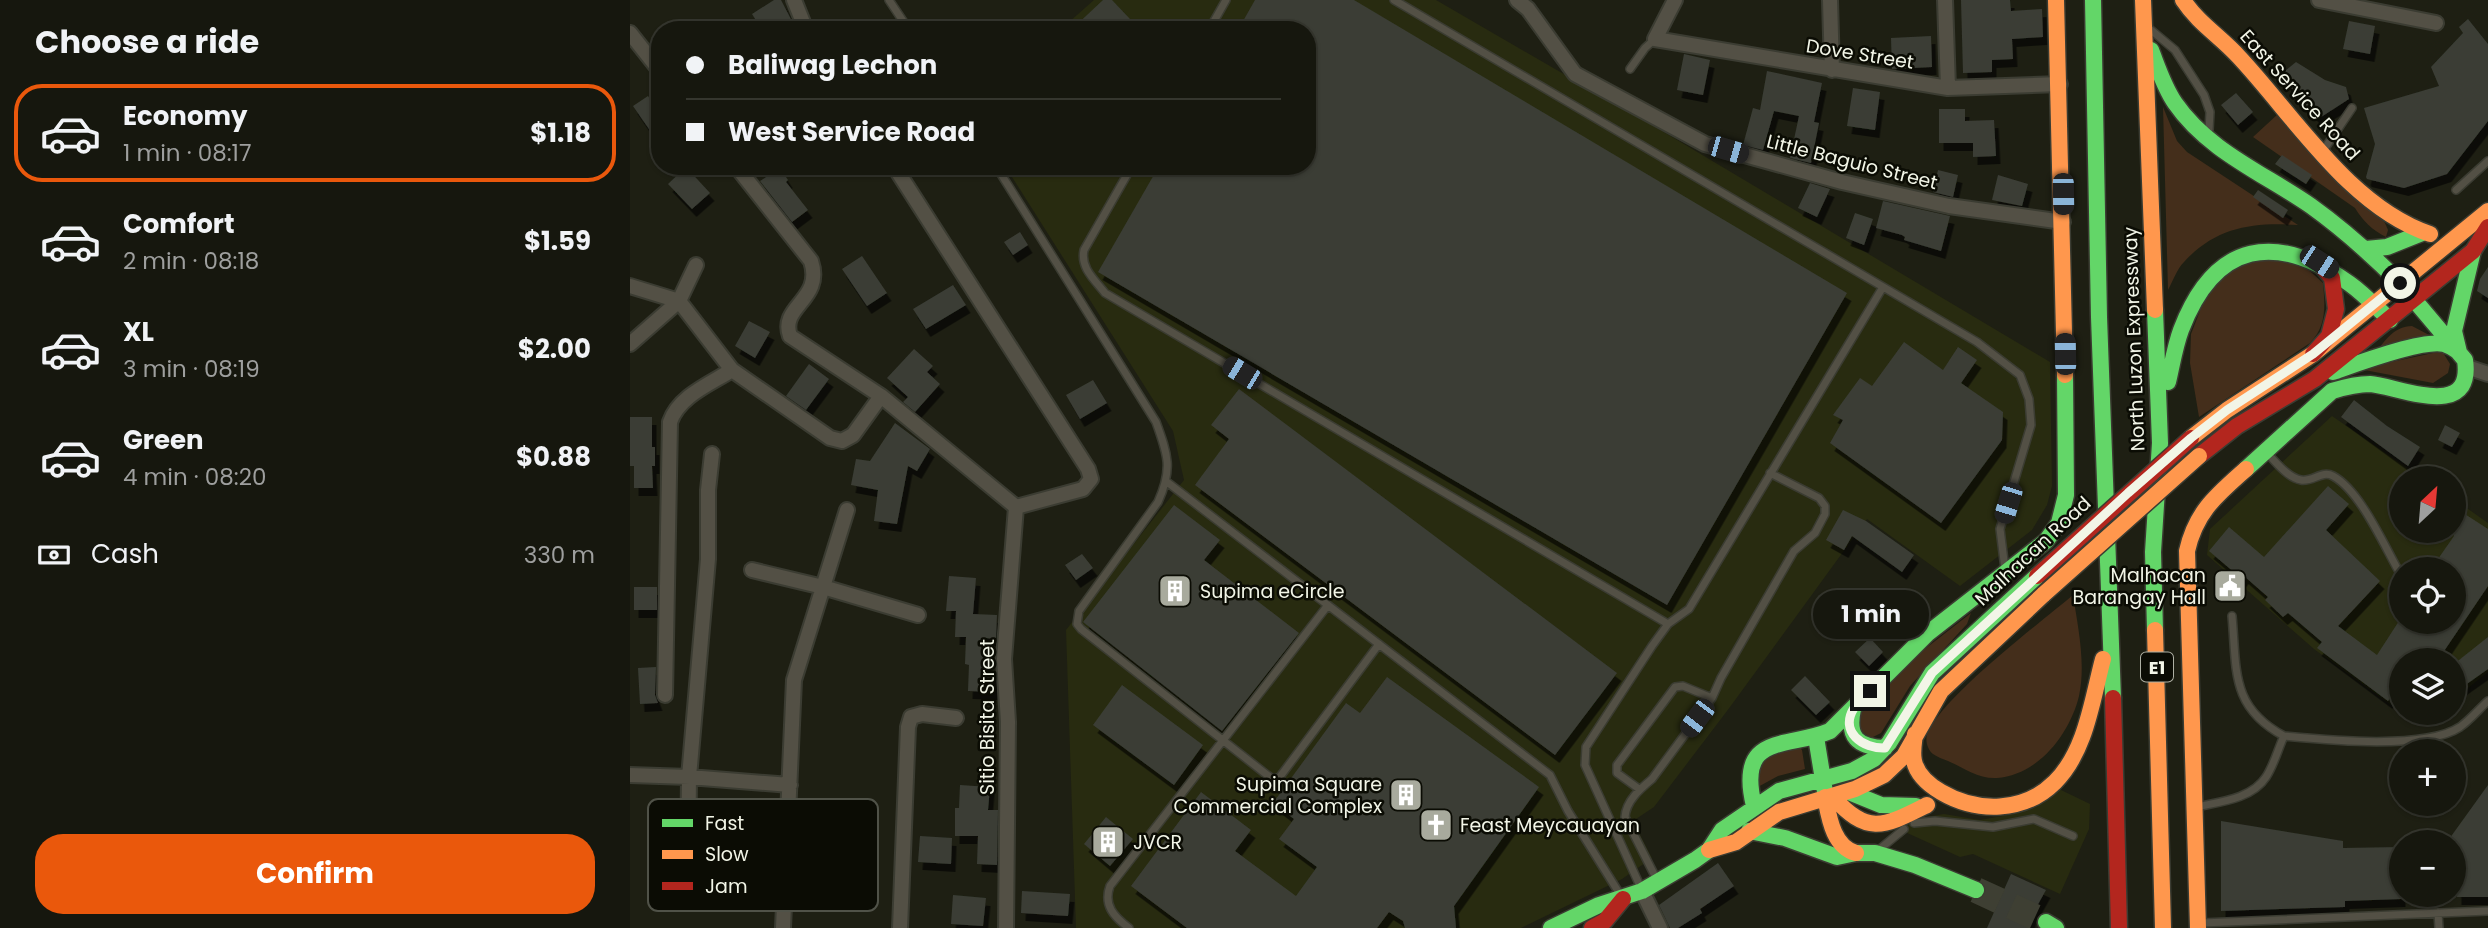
<!DOCTYPE html>
<html lang="en">
<head>
<meta charset="utf-8">
<style>
	:root { --surface:#16170e; --page:#1f2017; --text:#f1f3f6; --muted:#9e9f9e; --line:#35362e; --accent:#ea580c }
	body { margin:0; font-family:Poppins,sans-serif; background:var(--page); color:var(--text); height:100vh; display:flex; flex-direction:column; font-size:26px; white-space:nowrap }
	* { box-sizing:border-box; margin:0 }
	p { font-size:23px; color:var(--muted) }
	.icon { flex:none; width:38px; height:38px; fill:none; stroke:currentColor; stroke-width:2; stroke-linecap:round; stroke-linejoin:round }
	.map { position:relative; flex:1; overflow:hidden }
	.panel { display:flex; flex-direction:column; background:var(--surface); width:630px }
	.panel>* { flex:none }
	.guide { position:absolute; left:21px; top:21px; width:665px; height:154px; border-radius:28px; box-shadow:0 2px 5px #0004,0 0 0 2px var(--line); display:grid; align-content:center; height:154px; padding:0 35px; background:var(--surface) }
	.needle { width:46px; rotate:26deg }
	.tools { position:absolute; left:1759px; top:466px; display:grid; gap:14px }
	.tools a { display:grid; place-items:center; width:77px; height:77px; border-radius:50%; background:var(--surface); box-shadow:0 2px 5px #0004,0 0 0 2px var(--line); font-size:35px }
	.end { position:absolute; width:32px; height:32px; margin:-16px; border:9px solid #f2f5e7; background:#111; box-shadow:0 0 0 4px #111 }
	.from { border-radius:50% }
	.bubble { position:absolute; height:49px; border-radius:24px; background:var(--surface); box-shadow:0 2px 5px #0004,0 0 0 2px var(--line); font-size:23px; font-weight:700; line-height:49px; text-align:center }
	.car { position:absolute; width:21px; height:42px; margin:-21px -10px; border-radius:9px; box-shadow:0 0 5px 2px #0007; background:linear-gradient(#222 24%,#8ab4d8 0 40%,#222 0 76%,#8ab4d8 0 86%,#222 0) }
	.guide b { display:flex; align-items:center; gap:24px; height:66px; font-size:26px }
	.guide b+b { border-top:2px solid var(--line) }
	.guide i { width:18px; height:18px; background:var(--text) }
	ul { padding:0; list-style:none }
	li { display:flex; align-items:center; gap:21px; height:98px; margin:0 14px 10px; padding:0 21px; border:4px solid transparent; border-radius:28px }
	li div { flex:1 }
	li b { display:block; font-size:26px }
	li em { font-style:normal; font-weight:700 }
	li.current { border-color:var(--accent) }
	li>.icon { width:63px; height:63px; stroke-width:1.5 }
	h2 { padding:0 35px; font-size:32px; line-height:84px }
	.pay { display:flex; align-items:center; gap:18px; height:77px; padding:0 35px; font-size:26px }
	.pay p { margin-inline-start:auto }
	.button { display:flex; gap:14px; margin-top:auto; padding:14px 35px }
	.button a { flex:1; height:80px; border-radius:28px; background:var(--accent); color:#fff; font-size:28px; font-weight:700; line-height:80px; text-align:center }
	main { display:flex; flex:1; min-height:0 }
	.map>svg:first-child { display:block }
</style>
</head>
<body>
<main>
<section class="panel">
<h2>Choose a ride</h2>
<ul>
<li class="current"><svg class="icon" aria-label="car" viewBox="0 0 24 24"><path d="M5 17H2v-5l4-1 3-4h7l3 4 3 1v5h-3M9 17h6M6 11h13"/><circle cx="7" cy="17" r="2"/><circle cx="17" cy="17" r="2"/></svg><div><b>Economy</b><p>1 min · 08:17</p></div><em>$1.18</em></li>
<li><svg class="icon" aria-label="car" viewBox="0 0 24 24"><path d="M5 17H2v-5l4-1 3-4h7l3 4 3 1v5h-3M9 17h6M6 11h13"/><circle cx="7" cy="17" r="2"/><circle cx="17" cy="17" r="2"/></svg><div><b>Comfort</b><p>2 min · 08:18</p></div><em>$1.59</em></li>
<li><svg class="icon" aria-label="car" viewBox="0 0 24 24"><path d="M5 17H2v-5l4-1 3-4h7l3 4 3 1v5h-3M9 17h6M6 11h13"/><circle cx="7" cy="17" r="2"/><circle cx="17" cy="17" r="2"/></svg><div><b>XL</b><p>3 min · 08:19</p></div><em>$2.00</em></li>
<li><svg class="icon" aria-label="car" viewBox="0 0 24 24"><path d="M5 17H2v-5l4-1 3-4h7l3 4 3 1v5h-3M9 17h6M6 11h13"/><circle cx="7" cy="17" r="2"/><circle cx="17" cy="17" r="2"/></svg><div><b>Green</b><p>4 min · 08:20</p></div><em>$0.88</em></li>
</ul>
<div class="pay"><svg class="icon" aria-label="cash" viewBox="0 0 24 24"><path d="M3 7h18v10H3z"/><circle cx="12" cy="12" r="2"/></svg>Cash<p>330 m</p></div>
<div class="button"><a>Confirm</a></div>
</section>
<div class="map">
<svg width="1858" height="928" viewBox="0 0 1858 928">
	<defs>
		<filter id="shadow"><feDropShadow dx="4.5" dy="8" stdDeviation="0" flood-color="#0009"/></filter>
	</defs>
	<rect width="100%" height="100%" fill="#1e1f13"/>
	<path fill="#282b10" fill-rule="evenodd" d="M464,0H806L1032,131L1420,362L1422,486L1417,505L1402,530L1330,586L1237,519L1100,707L1024,807L1003,821L1022,858L992,879L891,928H446L436,630L554,480L543,431L375,166H677V30H430Z
		M1702,416L1792,478H1771V530H1824V499L1858,523V672L1824,699V660H1771V712L1684,649L1577,555L1580,529ZM1771,569H1824V621H1771Z
		M1429,789L1460,804L1459,829L1430,894L1343,854L1330,857L1264,827L1277,820L1314,814L1350,820L1372,816Z"/>
	<path fill="#442e1b" d="M1533,107L1547,141L1557,152L1668,225C1623,222 1586,227 1554,262C1547,269 1543,281 1538,290Z
		M1648,114L1755,223L1758,230L1756,237C1742,230 1733,221 1725,208L1623,137Z
		M1625,257L1671,263L1693,283C1695,305 1697,326 1680,343L1569,417L1560,363L1561,334L1580,285Z
		M1782,326L1801,336L1746,352C1757,338 1764,327 1782,326Z
		M1812,351L1820,364L1818,373L1803,383L1729,369Z
		M1443,595C1448,627 1456,664 1449,696C1440,733 1409,775 1367,778C1348,779 1334,768 1318,761C1313,759 1307,757 1303,754C1298,750 1295,741 1297,735C1310,698 1410,623 1443,595Z
		M1341,613L1337,624L1280,686L1251,733L1241,738L1228,729L1231,713L1291,652Z
		M1166,744L1172,750L1175,769L1148,776L1126,788L1132,761Z"/>
	<path fill="#3a3d35" filter="url(#shadow)" d="M144,0H151L163,23L152,30H132L122,14Z
		M473,0H482L500,19L489,30H441Z
		M625,0H724L1217,293L1037,605L468,272L529,166H677V30H608Z
		M1331,0H1380L1381,11L1412,9L1413,37L1382,39L1383,59L1362,60V72L1333,73Z
		M1838,19L1858,44V121L1817,174L1774,188L1737,179L1736,177L1745,144L1734,108L1809,86L1801,67L1833,33L1829,27Z
		M1719,21L1745,26L1740,54L1713,49Z
		M1301,36L1302,67L1262,69L1261,38Z
		M1054,54L1080,60L1073,95L1047,90Z
		M1666,62L1695,80L1716,87L1719,99L1688,119L1650,75Z
		M1137,71L1192,83L1184,122L1189,123L1181,163L1160,158L1169,116L1144,111L1133,150L1113,145L1123,108L1130,110Z
		M1223,88L1250,92L1245,130L1217,126Z
		M1606,93L1623,112L1608,125L1591,105Z
		M18,96L30,112V145L3,106Z
		M1309,109H1335V121L1364,120L1366,156L1343,157V143H1309Z
		M1652,155L1682,175L1676,184L1645,164Z
		M56,167L80,193L62,209L38,184Z
		M150,168L158,180L156,182L178,210L162,222L130,181Z
		M1308,170L1328,175L1323,197L1303,192Z
		M1368,175L1398,184L1392,206L1362,200Z
		M1180,183L1200,189L1187,217L1168,208Z
		M1628,190L1658,210L1653,218L1623,197Z
		M1253,201L1320,216L1311,251L1274,240L1275,237L1272,235L1246,228Z
		M1225,213L1243,219L1234,245L1216,238Z
		M390,232L398,245L383,255L374,242Z
		M232,256L257,293L237,306L212,269Z
		M1858,267V298L1847,291L1850,279Z
		M323,285L336,305L296,329L283,309Z
		M119,321L140,332L125,358L105,346Z
		M1274,342L1313,370L1328,347L1347,360L1331,383L1373,412L1372,440L1311,523L1200,443L1213,420L1203,415L1230,378L1242,386Z
		M284,349L303,366L297,372L310,384L285,412L273,402L278,397L257,378Z
		M179,364L199,379L176,410L156,396Z
		M463,380L477,403L450,419L436,395Z
		M609,389L987,673L925,755L565,485L599,439L581,425Z
		M1724,400L1757,426L1790,447L1778,466L1711,417Z
		M0,417H22V447H25V466H22L23,488H4V466H0Z
		M265,423L300,449L287,471L278,466L267,524L244,521L248,490L221,485L226,459L240,461Z
		M1815,425L1830,433L1822,447L1808,440Z
		M1698,486L1719,504L1696,530L1750,581L1708,626L1747,655L1769,621H1824V569H1801L1824,536V507L1858,529V586L1808,660H1771V683L1758,701L1687,648L1692,642L1658,613L1653,617L1635,600L1638,597L1614,576L1612,579L1579,551L1599,527L1634,557Z
		M544,505L590,540L574,560L669,633L592,731L453,622Z
		M1213,510L1236,521L1284,555L1272,572L1222,536L1214,550L1196,540Z
		M452,554L463,568L446,580L435,565Z
		M319,576L346,578L343,614L367,615L366,639L356,638L354,672H363V692L338,691L339,665L335,664L336,637H325L326,611H316Z
		M4,587H27V610H4Z
		M1279,590L1296,608L1279,624L1263,606Z
		M1858,637V669L1824,693V664Z
		M1240,638L1253,652L1239,666L1225,652Z
		M26,667L25,695L28,703L10,704L8,668Z
		M1175,676L1200,702L1186,715L1161,690Z
		M757,677L909,787L824,906L826,928H775L773,921L759,912L747,928H557L501,886L571,792L621,830L605,851L666,896L687,867L649,839L664,819L643,803L716,703L730,713Z
		M492,685L573,745L544,785L463,725Z
		M330,785L360,787L358,810H368L367,865L347,864L348,836H325V808H329Z
		M1858,785V897H1827L1826,854H1824V842H1817Z
		M476,817L503,839L480,866L454,844Z
		M1591,821L1713,841V848L1771,847V899L1715,901V907L1591,911Z
		M290,836L322,838L321,864L288,862Z
		M1088,863L1104,886L1070,909L1072,913L1048,928H1040L1029,905Z
		M1381,874L1416,890L1402,915L1398,928H1357Z
		M392,891L440,894L438,916L391,913Z
		M323,895L356,898L353,926L321,924Z"/>
	<g fill="none" stroke-linecap="round" stroke-linejoin="round">
		<path stroke="#3e3f33" stroke-width="26" stroke-dasharray="26 13" stroke-linecap="butt" d="M1346,890L1416,922"/>
		<defs>
			<path id="lane" d="M259,0L279,30
				M764,0L1347,342L1390,375L1399,399L1401,425L1370,529L1375,569
				M579,30L596,0
				M1521,30L1545,50L1574,95L1580,112L1579,130
				M1000,69L1015,48L1025,39
				M1693,151L1722,108
				M366,166L526,422C538,455 543,469 528,502L449,611L447,624L451,629L641,778H649L749,644
				M502,166L454,250C450,268 465,280 475,293L1038,624
				M1826,190L1858,161
				M1637,453C1646,462 1658,478 1671,480C1683,482 1692,470 1703,476C1731,491 1755,548 1771,575
				M537,482L920,775L938,811L991,896
				M1602,616C1607,670 1600,707 1654,736
				M1009,789L987,773V765L1045,687L1053,686L1082,698
				M1566,807C1589,802 1622,799 1636,777C1644,765 1648,749 1654,736C1696,740 1795,750 1830,727C1840,720 1849,709 1858,701
				M1284,823L1305,821L1363,827L1404,819L1443,836
				M1251,848L1274,829
				M1026,878L995,817C996,801 1010,789 1022,779L1082,698L1091,678L1164,551L1185,533L1195,514V506L1189,498L1140,473
				M1011,888L955,765L956,747L1022,646L1038,624L1059,609L1253,287
				M1808,913L1809,928
				M1572,923L1858,911
				M499,928C484,917 473,905 480,886L698,605"/>
			<path id="street" d="M164,0L176,30
				M887,0L898,9L945,74L1075,144L1212,182L1319,206L1433,222
				M1045,0L1025,39L1318,88L1430,84
				M1200,0L1202,70
				M1315,0L1318,88
				M1689,0L1806,23
				M0,33L30,71
				M106,166L181,261C194,300 149,306 160,336L251,396L386,507L453,489L461,479L458,469L264,166
				M0,286L49,301L102,370L200,438L212,441L223,435L251,396
				M0,344L49,301L66,265
				M1837,367L1858,374
				M122,570L193,587L288,615
				M35,695L40,422C49,396 80,384 102,370
				M0,775L59,777L160,785
				M58,865L59,777L78,559V490L82,454
				M1012,891L1030,928
				M153,928L164,680L217,510
				M270,928L278,727L281,717L292,714L326,718
				M376,928L378,722L374,659L386,507"/>
			<path id="fast" d="M1463,0L1469,317L1483,698
				M1521,50C1528,68 1534,87 1545,103C1578,151 1635,174 1681,206C1713,229 1742,255 1770,283
				M1736,249L1757,247L1792,233
				M1525,310L1530,443L1523,552L1525,630
				M1829,352L1824,331L1843,251
				M1703,372C1726,364 1792,339 1814,344C1820,346 1825,349 1829,352
				M1538,382C1542,365 1545,346 1551,330C1585,241 1646,231 1720,284C1734,294 1747,308 1760,320
				M1616,469L1702,391C1715,387 1727,384 1740,384C1768,386 1844,422 1835,360L1770,283
				M1223,709C1217,737 1227,747 1255,748
				M1186,737L1195,792
				M1219,792L1251,805L1286,806
				M1124,806C1106,732 1157,749 1200,731L1297,634L1416,541L1429,523L1436,495L1435,375
				M1119,831L1155,838L1207,857L1226,853H1245L1285,865L1346,890
				M1416,922L1426,928
				M921,928L969,905L1012,891L1065,860L1079,850L1092,830L1149,791L1222,771L1244,759L1259,743L1302,673L1407,576"/>
			<path id="slow" d="M1426,0L1435,375
				M1513,0L1525,310
				M1553,0C1568,23 1591,37 1609,57C1665,117 1720,207 1800,234
				M1561,438L1597,410L1683,354L1858,211
				M1525,630L1533,928
				M1285,734C1284,743 1282,752 1284,761C1287,774 1299,785 1311,792C1347,813 1394,813 1425,782C1456,751 1462,700 1473,659
				M1202,796C1238,836 1253,827 1297,805
				M1195,797C1199,817 1203,847 1226,853
				M1079,850L1106,842L1149,812L1225,789L1254,775L1274,756L1311,691L1414,594
				M1568,928L1557,551C1566,511 1587,495 1616,469"/>
			<path id="jam" d="M1683,354L1699,336L1706,309L1702,278L1690,264
				M1569,456L1607,426L1685,379L1843,251L1858,227
				M1483,698L1489,928
				M962,928L975,921L993,899"/>
		</defs>
		<use href="#lane" stroke="#3b3c32" stroke-width="10"/>
		<use href="#street" stroke="#3b3c32" stroke-width="18"/>
		<use href="#fast" stroke="#3b3c32" stroke-width="19"/>
		<use href="#slow" stroke="#3b3c32" stroke-width="19"/>
		<use href="#jam" stroke="#3b3c32" stroke-width="19"/>
		<use href="#lane" stroke="#535045" stroke-width="7"/>
		<use href="#street" stroke="#535045" stroke-width="14"/>
		<use href="#fast" stroke="#63d668" stroke-width="16"/>
		<use href="#slow" stroke="#ff974d" stroke-width="16"/>
		<use href="#jam" stroke="#b3261e" stroke-width="16"/>
		<defs>
			<path id="slow-bridge" d="M1414,594L1569,456"/>
			<path id="jam-bridge" d="M1407,576L1561,438"/>
		</defs>
		<use href="#slow-bridge" stroke="#3b3c32" stroke-width="19" stroke-linecap="butt"/>
		<use href="#jam-bridge" stroke="#3b3c32" stroke-width="19" stroke-linecap="butt"/>
		<use href="#slow-bridge" stroke="#ff974d" stroke-width="16"/>
		<use href="#jam-bridge" stroke="#b3261e" stroke-width="16"/>
	</g>
	<g fill="none" stroke-linecap="round" stroke-linejoin="round">
		<path stroke="#f2f5e7" stroke-width="9" d="M1240,691C1235,696 1228,702 1224,708C1209,732 1233,749 1255,748L1302,673L1498,493L1561,438L1597,410L1683,354L1770,283"/>
	</g>
	<defs>
		<symbol id="civic-square" viewBox="-11 -11 22 22"><rect x="-9" y="-9" width="18" height="18" rx="4" fill="#a8aa9d" stroke="#0b0c04"/><path d="M-.6-6.5H3V-4.5H.6V-3L4-1V1h2V6H-6V1h2V-1L-.6-3ZM-1.2 2.5V6h2.4V2.5Z" fill="#fff"/></symbol>
		<symbol id="building-square" viewBox="-11 -11 22 22"><rect x="-9" y="-9" width="18" height="18" rx="4" fill="#a8aa9d" stroke="#0b0c04"/><path d="M-4-6H4V6H1V3H-1V6H-4ZM-2.5-4.3h1.7v1.8h-1.7ZM.8-4.3h1.7v1.8H.8ZM-2.5-1h1.7V.8h-1.7ZM.8-1h1.7V.8H.8Z" fill="#fff"/></symbol>
		<symbol id="church-square" viewBox="-11 -11 22 22"><rect x="-9" y="-9" width="18" height="18" rx="4" fill="#a8aa9d" stroke="#0b0c04"/><path d="M-1.2-6h2.4v3.5h3.3v2.4h-3.3V6h-2.4V-.1h-3.3v-2.4h3.3Z" fill="#fff"/></symbol>
	</defs>
	<g fill-rule="evenodd">
		<use href="#civic-square" x="1581" y="567" width="38" height="38"/>
		<use href="#building-square" x="526" y="572" width="38" height="38"/>
		<use href="#building-square" x="757" y="776" width="38" height="38"/>
		<use href="#church-square" x="787" y="806" width="38" height="38"/>
		<use href="#building-square" x="459" y="823" width="38" height="38"/>
	</g>
	<g text-anchor="middle" dominant-baseline="central" stroke-width="5" stroke-linejoin="round" paint-order="stroke">
		<rect fill="#0b0c04" stroke="#adafa3" stroke-width="2" x="1511" y="652.5" width="32" height="29" rx="5"/>
		<g font-size="18" font-weight="bold" fill="#f2f5e7">
			<text x="1527" y="667">E1</text>
		</g>
		<g font-size="19" fill="#f2f5e7" stroke="#0b0c04">
			<text transform="translate(1230 54) rotate(9)">Dove Street</text>
			<text transform="translate(1670 95) rotate(48)">East Service Road</text>
			<text transform="translate(1222 162) rotate(14)">Little Baguio Street</text>
			<text transform="translate(1504 339) rotate(-92)">North Luzon Expressway</text>
			<text transform="translate(1403 551) rotate(-43)">Malhacan Road</text>
			<text transform="translate(357 717) rotate(-90)">Sitio Bisita Street</text>
		</g>
		<g font-size="19" fill="#f2f5e7" stroke="#0b0c04" text-anchor="start">
			<text x="1576" y="575" text-anchor="end">Malhacan<tspan x="1576" dy="22">Barangay Hall</tspan></text>
			<text x="570" y="591">Supima eCircle</text>
			<text x="752" y="784" text-anchor="end">Supima Square<tspan x="752" dy="22">Commercial Complex</tspan></text>
			<text x="830" y="825">Feast Meycauayan</text>
			<text x="503" y="842">JVCR</text>
		</g>
	</g>
	<rect x="18" y="799" width="230" height="112" rx="10" fill="#0b0c04" stroke="#505248" stroke-width="2"/>
	<rect x="32" y="819" width="31" height="8" fill="#63d668"/>
	<rect x="32" y="850" width="31" height="9" fill="#ff974d"/>
	<rect x="32" y="882" width="31" height="8" fill="#b3261e"/>
	<g font-size="19" fill="#f2f5e7">
		<text x="75" y="830">Fast</text>
		<text x="75" y="861">Slow</text>
		<text x="75" y="893">Jam</text>
	</g>
</svg>
<div class="tools">
<a><svg class="needle" viewBox="-14 -14 28 28"><path d="M0-13l5 13h-10z" fill="#e53935"/><path d="M0 13l5-13h-10z" fill="#9e9f9e"/></svg></a>
<a><svg class="icon" aria-label="locate" viewBox="0 0 24 24"><circle cx="12" cy="12" r="6"/><path d="M12 2v4M12 18v4M2 12h4M18 12h4"/></svg></a>
<a><svg class="icon" aria-label="layers" viewBox="0 0 24 24"><path d="M12 4l9 5-9 5-9-5zM3 14l9 5 9-5"/></svg></a>
<a>+</a>
<a>−</a>
</div>
<i class="end from" style="left:1770px;top:283px"></i>
<i class="end" style="left:1240px;top:691px"></i>
<div class="bubble" style="left:1183px;top:590px;width:116px">1 min</div>
<i class="car" style="left:1098px;top:150px;rotate:106deg"></i>
<i class="car" style="left:1433px;top:194px;rotate:179deg"></i>
<i class="car" style="left:1689px;top:262px;rotate:123deg"></i>
<i class="car" style="left:1435px;top:354px;rotate:359deg"></i>
<i class="car" style="left:612px;top:373px;rotate:301deg"></i>
<i class="car" style="left:1378px;top:503px;rotate:197deg"></i>
<i class="car" style="left:1067px;top:718px;rotate:217deg"></i>
<div class="guide">
<b><i class="from"></i>Baliwag Lechon</b>
<b><i></i>West Service Road</b>
</div>
</div>
</main>
</body>
</html>
